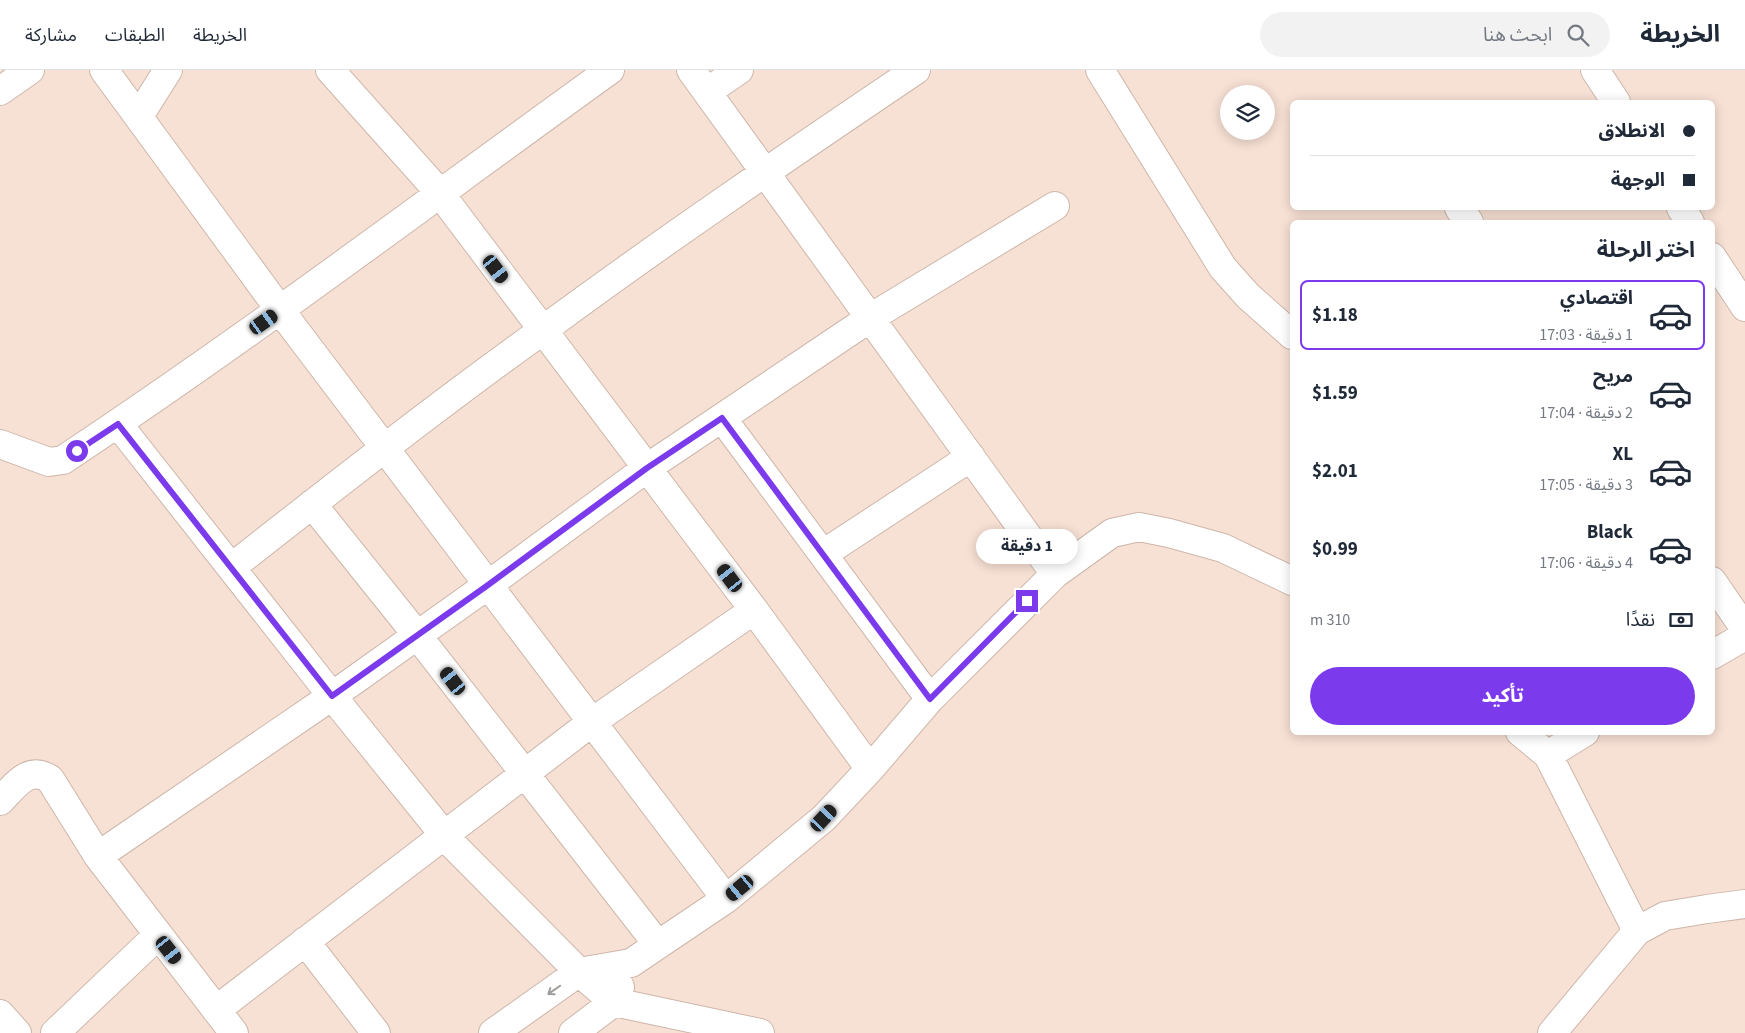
<!DOCTYPE html>
<html lang="ar">
<head>
<meta charset="utf-8">
<style>
	:root { --surface:#fff; --page:#f2f2f3; --text:#1f2937; --muted:#747a83; --line:#e0e1e3; --accent:#7c3aed }
	body { margin:0; font-family:"Source Sans 3","Noto Sans Arabic",sans-serif; background:var(--page); color:var(--text); direction:rtl; height:100vh; display:flex; flex-direction:column; font-size:19px; white-space:nowrap }
	* { box-sizing:border-box; margin:0 }
	p { font-size:16px; color:var(--muted) }
	.icon { flex:none; width:28px; height:28px; fill:none; stroke:currentColor; stroke-width:2; stroke-linecap:round; stroke-linejoin:round }
	.map { position:relative; flex:1; overflow:hidden; direction:ltr }
	.details { position:absolute; left:1290px; top:150px; width:425px; height:515px; display:flex; flex-direction:column; background:var(--surface); border-radius:8px; box-shadow:0 2px 12px #0003; direction:rtl }
	.details>* { flex:none }
	.hud { position:absolute; left:1290px; top:30px; width:425px; height:110px; border-radius:8px; box-shadow:0 2px 12px #0003; direction:rtl; display:grid; align-content:center; height:110px; padding:0 20px; background:var(--surface) }
	.fabs { position:absolute; left:1220px; top:15px; display:grid; gap:10px }
	.fabs a { display:grid; place-items:center; width:55px; height:55px; border-radius:50%; background:var(--surface); box-shadow:0 2px 12px #0003; font-size:25px }
	.end { position:absolute; width:22px; height:22px; margin:-11px; border:6px solid #7c3aed; background:#fff; box-shadow:0 0 0 2px #fff }
	.from { border-radius:50% }
	.bubble { position:absolute; height:35px; border-radius:18px; background:var(--surface); box-shadow:0 2px 12px #0003; font-size:16px; font-weight:700; line-height:35px; text-align:center; direction:rtl }
	.car { position:absolute; width:15px; height:30px; margin:-15px -8px; border-radius:6px; box-shadow:0 0 4px 1px #0007; background:linear-gradient(#222 24%,#8ab4d8 0 40%,#222 0 76%,#8ab4d8 0 86%,#222 0) }
	.hud b { display:flex; align-items:center; gap:18px; height:48px; font-size:19px }
	.hud b+b { border-top:1px solid var(--line) }
	.hud i { width:12px; height:12px; background:var(--text) }
	ul { padding:0; list-style:none }
	li { display:flex; align-items:center; gap:15px; height:70px; margin:0 10px 8px; padding:0 10px; border:2px solid transparent; border-radius:8px }
	li div { flex:1 }
	li b { display:block; font-size:19px }
	li em { font-style:normal; font-weight:700 }
	li.on { border-color:var(--accent) }
	li>.icon { width:45px; height:45px; stroke-width:1.5 }
	h2 { padding:0 20px; font-size:22px; line-height:60px }
	.pay { display:flex; align-items:center; gap:12px; height:55px; padding:0 20px; font-size:19px }
	.pay p { margin-inline-start:auto }
	.primary-button { display:flex; gap:10px; margin-top:auto; padding:10px 20px }
	.primary-button a { flex:1; height:58px; border-radius:30px; background:var(--accent); color:#fff; font-size:20px; font-weight:700; line-height:58px; text-align:center }
	header { display:flex; align-items:center; gap:30px; box-sizing:border-box; height:70px; padding:0 25px; background:var(--surface); border-bottom:1px solid var(--line) }
	header strong { font-size:24px }
	nav { display:flex; gap:28px; margin-inline-start:auto; font-size:18px }
	.search { width:350px; height:45px; background:var(--page); display:flex; align-items:center; gap:12px; box-sizing:border-box; padding:0 18px; border-radius:28px; color:var(--muted); font-size:19px }
	.map>svg:first-child { display:block }
</style>
</head>
<body>
<header>
<strong>الخريطة</strong>
<div class="search"><svg class="icon" aria-label="search" viewBox="0 0 24 24"><circle cx="10" cy="10" r="6"/><path d="M15 15l6 6"/></svg>ابحث هنا</div>
<nav><a>الخريطة</a><a>الطبقات</a><a>مشاركة</a></nav>
</header>
<div class="map">
<svg width="1745" height="963" viewBox="0 0 1745 963">
	<rect width="100%" height="100%" fill="#f7e0d4"/>
	<g fill="none" stroke-linecap="round" stroke-linejoin="round">
		<defs>
			<path id="minor" d="M104,0L280,240L726,829
				M330,0L439,122L754,540L870,699
				M691,0L1055,504
				M1100,0L1223,198L1248,226L1292,265
				M1595,0L1616,32
				M0,21L30,0
				M707,22L739,0
				M139,46L168,0
				M1459,138L1469,152
				M1681,138L1690,152
				M1712,187L1745,237
				M722,348L930,629
				M118,354L332,626L449,771L579,902L614,932L760,963
				M0,374L49,392L63,390C250,266 428,131 610,0
				M312,434L417,565L658,875
				M823,484L971,387
				M232,497C334,417 437,336 543,260C665,170 790,85 916,0
				M1712,511L1745,559
				M1712,585L1745,566
				M1520,662L1548,685L1585,662
				M1548,685L1637,861
				M0,731C15,716 28,695 50,709L98,786L234,963
				M98,786L332,626L488,515L647,398L870,248L1055,136
				M305,871L376,963
				M216,940L592,652L754,540
				M0,944L17,963
				M55,963L158,865
				M493,963L579,902L631,893L726,829L824,748L870,699L930,629L1055,504L1112,463L1139,457L1169,463L1223,478L1292,511
				M573,963L614,932L620,917
				M1552,963L1637,861L1665,846L1707,839L1745,834"/>
		</defs>
		<use href="#minor" stroke="#cdb7aa" stroke-width="30"/>
		<use href="#minor" stroke="#fff" stroke-width="28"/>
	</g>
	<defs><path id="oneway-shaft" d="M-6 0H5M1.5-3L5.5 0L1.5 3" fill="none" stroke-width="1.6" stroke-linecap="round" stroke-linejoin="round" transform="scale(1.25)"/></defs>
	<use stroke="#a09c9a" href="#oneway-shaft" transform="translate(554 920) rotate(145)"/>
	<g fill="none" stroke-linecap="round" stroke-linejoin="round">
		<path stroke="#7c3aed" stroke-width="6" d="M77,381L118,354L332,626L488,515L647,398L722,348L930,629L1027,531"/>
	</g>
</svg>
<div class="fabs">
<a><svg class="icon" aria-label="layers" viewBox="0 0 24 24"><path d="M12 4l9 5-9 5-9-5zM3 14l9 5 9-5"/></svg></a>
</div>
<i class="end from" style="left:77px;top:381px"></i>
<i class="end" style="left:1027px;top:531px"></i>
<div class="bubble" style="left:976px;top:459px;width:102px">1 دقيقة</div>
<i class="car" style="left:496px;top:199px;rotate:143deg"></i>
<i class="car" style="left:264px;top:252px;rotate:55deg"></i>
<i class="car" style="left:730px;top:508px;rotate:323deg"></i>
<i class="car" style="left:453px;top:611px;rotate:323deg"></i>
<i class="car" style="left:824px;top:748px;rotate:43deg"></i>
<i class="car" style="left:740px;top:818px;rotate:230deg"></i>
<i class="car" style="left:169px;top:880px;rotate:142deg"></i>
<div class="hud">
<b><i class="from"></i>الانطلاق</b>
<b><i></i>الوجهة</b>
</div>
<section class="details">
<h2>اختر الرحلة</h2>
<ul>
<li class="on"><svg class="icon" aria-label="car" viewBox="0 0 24 24"><path d="M5 17H2v-5l4-1 3-4h7l3 4 3 1v5h-3M9 17h6M6 11h13"/><circle cx="7" cy="17" r="2"/><circle cx="17" cy="17" r="2"/></svg><div><b>اقتصادي</b><p>1 دقيقة · 17:03</p></div><em>$1.18</em></li>
<li><svg class="icon" aria-label="car" viewBox="0 0 24 24"><path d="M5 17H2v-5l4-1 3-4h7l3 4 3 1v5h-3M9 17h6M6 11h13"/><circle cx="7" cy="17" r="2"/><circle cx="17" cy="17" r="2"/></svg><div><b>مريح</b><p>2 دقيقة · 17:04</p></div><em>$1.59</em></li>
<li><svg class="icon" aria-label="car" viewBox="0 0 24 24"><path d="M5 17H2v-5l4-1 3-4h7l3 4 3 1v5h-3M9 17h6M6 11h13"/><circle cx="7" cy="17" r="2"/><circle cx="17" cy="17" r="2"/></svg><div><b>XL</b><p>3 دقيقة · 17:05</p></div><em>$2.01</em></li>
<li><svg class="icon" aria-label="car" viewBox="0 0 24 24"><path d="M5 17H2v-5l4-1 3-4h7l3 4 3 1v5h-3M9 17h6M6 11h13"/><circle cx="7" cy="17" r="2"/><circle cx="17" cy="17" r="2"/></svg><div><b>Black</b><p>4 دقيقة · 17:06</p></div><em>$0.99</em></li>
</ul>
<div class="pay"><svg class="icon" aria-label="cash" viewBox="0 0 24 24"><path d="M3 7h18v10H3z"/><circle cx="12" cy="12" r="2"/></svg>نقدًا<p>310 m</p></div>
<div class="primary-button"><a>تأكيد</a></div>
</section>
</div>
</body>
</html>
